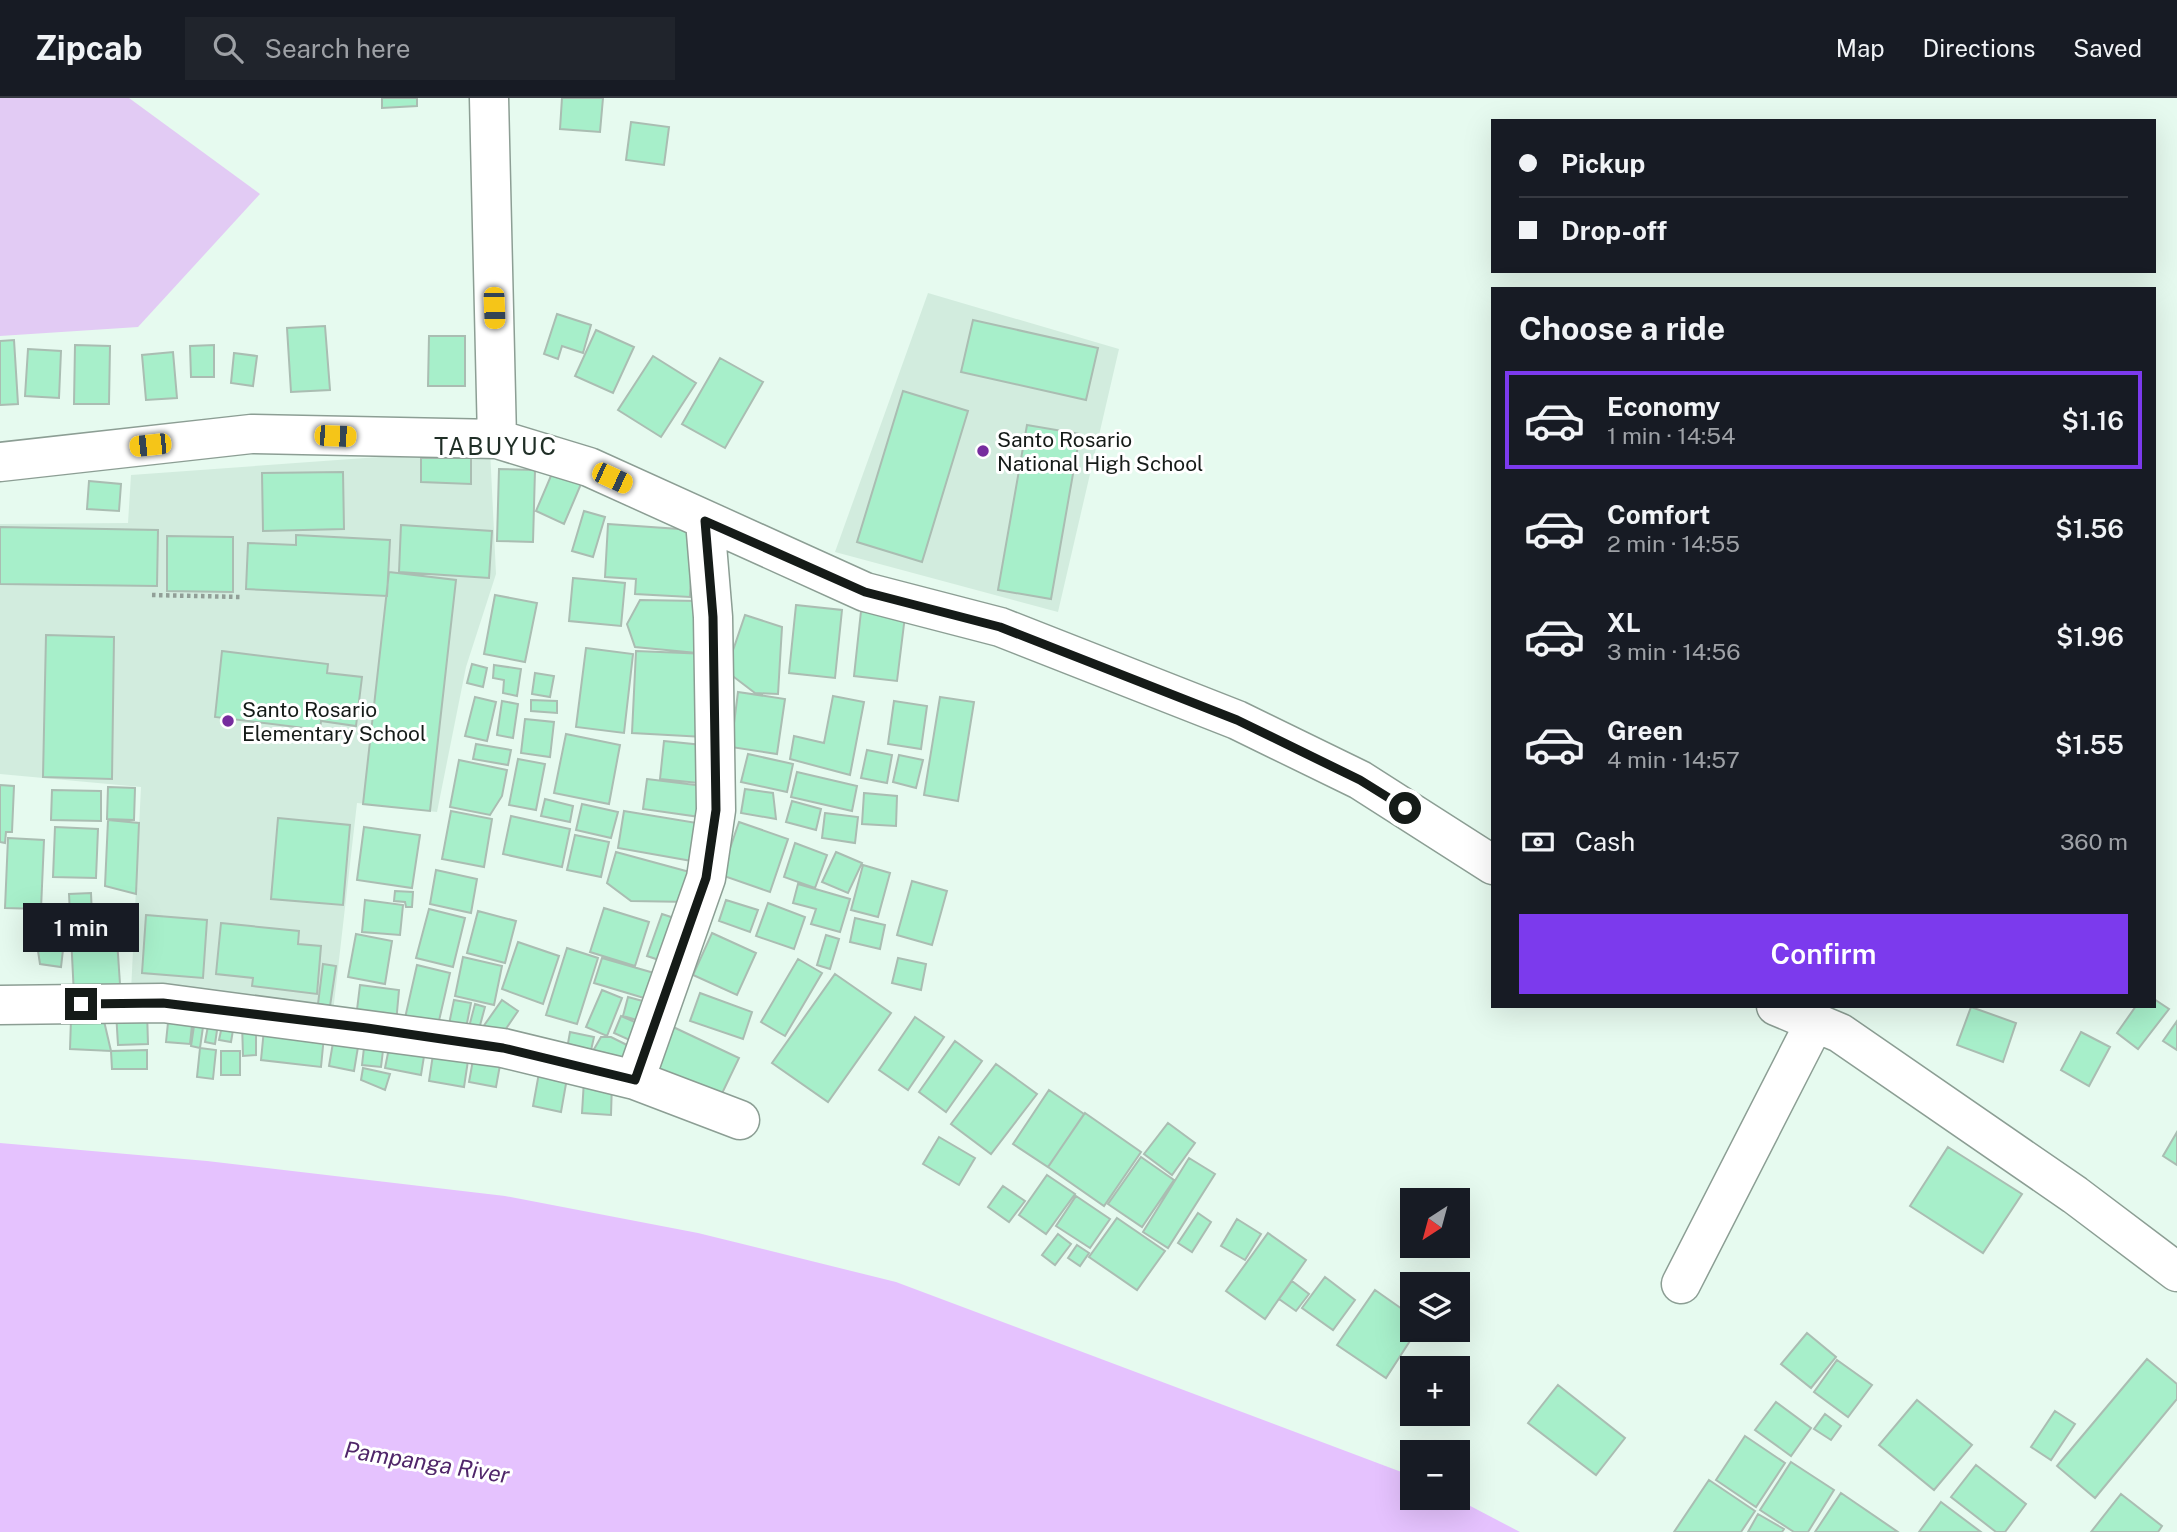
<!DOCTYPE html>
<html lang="en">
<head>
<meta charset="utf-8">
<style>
	:root { --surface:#171b24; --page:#20242c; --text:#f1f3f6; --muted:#9ea1a6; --line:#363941; --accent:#7c3aed }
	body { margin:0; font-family:"Public Sans",sans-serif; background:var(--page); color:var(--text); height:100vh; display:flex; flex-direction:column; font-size:26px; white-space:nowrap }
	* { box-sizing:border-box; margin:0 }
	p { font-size:23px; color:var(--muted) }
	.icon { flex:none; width:38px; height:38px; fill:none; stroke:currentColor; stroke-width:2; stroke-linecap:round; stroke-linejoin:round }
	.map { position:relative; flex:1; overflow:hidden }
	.drawer { position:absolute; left:1491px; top:189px; width:665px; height:721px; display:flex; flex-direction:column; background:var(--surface); border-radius:0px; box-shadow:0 7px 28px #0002 }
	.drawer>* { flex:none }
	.banner { position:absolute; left:1491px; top:21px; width:665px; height:154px; border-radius:0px; box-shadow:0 7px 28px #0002; display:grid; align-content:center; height:154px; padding:0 28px; background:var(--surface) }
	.needle { width:46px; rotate:216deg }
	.controls { position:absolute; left:1400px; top:1090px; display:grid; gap:14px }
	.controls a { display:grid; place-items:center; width:70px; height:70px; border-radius:0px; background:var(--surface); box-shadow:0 7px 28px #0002; font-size:35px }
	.end { position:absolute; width:32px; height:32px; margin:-16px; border:9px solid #151b18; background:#fff; box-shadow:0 0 0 4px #fff }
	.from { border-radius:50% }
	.bubble { position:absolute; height:49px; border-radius:0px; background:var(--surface); box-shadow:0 7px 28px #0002; font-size:23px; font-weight:600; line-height:49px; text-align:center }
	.car { position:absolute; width:21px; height:42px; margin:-21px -10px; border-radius:9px; box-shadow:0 0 5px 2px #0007; background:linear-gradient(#f5c518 24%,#345 0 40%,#f5c518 0 76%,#345 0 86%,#f5c518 0) }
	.banner b { display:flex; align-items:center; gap:24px; height:66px; font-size:26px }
	.banner b+b { border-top:2px solid var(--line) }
	.banner i { width:18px; height:18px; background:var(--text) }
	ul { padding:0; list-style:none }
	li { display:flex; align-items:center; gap:21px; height:98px; margin:0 14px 10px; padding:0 14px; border:4px solid transparent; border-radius:0px }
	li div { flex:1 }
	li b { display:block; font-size:26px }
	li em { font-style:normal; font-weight:600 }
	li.on { border-color:var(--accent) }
	li>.icon { width:63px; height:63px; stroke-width:1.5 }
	h2 { padding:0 28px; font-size:32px; line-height:84px }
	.pay { display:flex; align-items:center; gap:18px; height:77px; padding:0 28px; font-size:26px }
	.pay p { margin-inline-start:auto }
	.button { display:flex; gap:14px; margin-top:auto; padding:14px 28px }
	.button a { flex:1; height:80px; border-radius:0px; background:var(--accent); color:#fff; font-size:28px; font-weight:600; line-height:80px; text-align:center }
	header { display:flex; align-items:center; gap:42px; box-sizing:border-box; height:98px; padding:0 35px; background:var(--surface); border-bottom:2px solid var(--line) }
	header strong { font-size:33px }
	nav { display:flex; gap:38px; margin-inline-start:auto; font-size:24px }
	.search { width:490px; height:63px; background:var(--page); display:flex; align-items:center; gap:18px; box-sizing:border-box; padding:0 24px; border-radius:0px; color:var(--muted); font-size:26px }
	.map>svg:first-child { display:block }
</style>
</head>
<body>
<header>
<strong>Zipcab</strong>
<div class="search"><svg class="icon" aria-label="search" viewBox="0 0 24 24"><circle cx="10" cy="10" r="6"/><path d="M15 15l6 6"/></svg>Search here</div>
<nav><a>Map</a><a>Directions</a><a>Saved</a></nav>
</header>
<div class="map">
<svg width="2177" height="1434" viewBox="0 0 2177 1434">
	<rect width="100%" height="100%" fill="#e6faef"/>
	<path fill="#d2ecde" d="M928,195L1119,251L1058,514L835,454Z
		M490,351L496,476L466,569L437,714L357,705L333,914L131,893L141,689L0,676V426L128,425L131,377Z"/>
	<path fill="#e2cbf4" d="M0,0H129L260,96L138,229L0,238Z"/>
	<path fill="#e5c2fe" d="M0,1045L207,1063L505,1098L698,1135L896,1184L1412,1378V1400H1455L1520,1434H0Z"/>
	<path fill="#a7efca" stroke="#aabdb2" stroke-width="2" d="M382,0H417V8L382,10Z
		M562,0H603L600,34L560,31Z
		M631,24L669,29L664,67L626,62Z
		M557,216L591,227L583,255L562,248L558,261L544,256Z
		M973,222L1098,250L1086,302L961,274Z
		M325,228L330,292L291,294L287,230Z
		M596,232L634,249L613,295L575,278Z
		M429,238H465V288H428Z
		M14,242L18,306L0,307V243Z
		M75,247L110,248L109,306H74Z
		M214,247V279H191L190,248Z
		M28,251L61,253L59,300L25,298Z
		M173,254L177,300L146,302L142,257Z
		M234,255L257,258L253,288L231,285Z
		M653,258L696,285L661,339L618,312Z
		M720,260L763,284L725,350L682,326Z
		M903,293L968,313L922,464L857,444Z
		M1027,327L1080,336L1051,501L998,492Z
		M421,360H471V386L421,384Z
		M499,371L535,372L533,444L497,443Z
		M553,373L581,386L564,426L536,413Z
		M343,374L344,431L263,433L262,375Z
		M89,383L121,386L119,413L87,411Z
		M584,413L605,419L593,459L572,453Z
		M608,426L693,432L690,499L635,496L636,481L605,479Z
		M401,427L492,433L489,480L399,474Z
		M0,429L158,432L157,488L0,486Z
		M296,437L390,442L387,498L246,491L248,445L296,447Z
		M167,438L233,439V494L167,493Z
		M389,474L456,482L430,713L363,706Z
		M573,480L625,485L621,528L569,523Z
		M495,497L537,505L525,564L484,556Z
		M640,502L698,503L697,555L635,549L627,526Z
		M796,507L842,512L835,580L789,575Z
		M861,513L905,518L897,583L854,578Z
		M745,517L782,529L778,596L755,595L726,573Z
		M46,537L114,539L112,681L43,679Z
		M586,550L633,556L624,635L576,629Z
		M222,553L328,566L327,575L362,579L356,628L321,623L320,632L215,619Z
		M636,553L708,556L704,639L632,635Z
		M472,566L487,570L483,589L467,585Z
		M494,567L521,571L517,598L503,595L504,582L493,580Z
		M535,575L554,578L550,599L532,596Z
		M738,594L785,601L777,656L731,649Z
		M833,598L864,604L850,677L790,661L794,638L824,645Z
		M475,599L496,604L487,643L465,638Z
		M940,599L974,604L958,703L924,697Z
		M531,602L557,603V615L531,613Z
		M502,603L518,606L513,640L497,637Z
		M894,603L927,608L921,651L888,646Z
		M525,621L554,624L550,659L521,655Z
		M566,636L620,647L609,706L554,695Z
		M664,643L712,648L708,686L660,681Z
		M476,646L511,652L508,667L473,661Z
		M867,652L892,657L887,685L861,680Z
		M748,656L793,666L787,694L741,684Z
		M899,657L923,662L916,690L893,684Z
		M518,661L545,666L536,712L509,707Z
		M459,662L507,672L502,698L490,717L450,709Z
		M797,674L857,688L852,713L791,699Z
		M647,681L712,689L707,720L643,711Z
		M0,687L14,688L12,734H6L5,745L0,744Z
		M108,689L135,690L134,722L107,721Z
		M745,691L773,695L776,721L741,715Z
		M52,692L101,693V723L51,722Z
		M864,695L897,698L896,728L862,726Z
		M545,701L573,708L570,724L541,718Z
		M792,703L821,711L816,732L786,724Z
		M582,706L618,714L611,740L576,732Z
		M451,713L492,721L484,769L442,761Z
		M624,713L709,727L703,765L618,750Z
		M825,715L858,719L855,745L822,740Z
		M511,718L570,731L562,769L503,756Z
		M278,720L350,727L343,807L271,801Z
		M108,722L139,725L136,796L105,788Z
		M739,724L788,741L770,794L721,777Z
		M55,729L98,731L96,780L53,779Z
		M364,729L420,737L412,790L357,782Z
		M575,737L609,744L601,779L567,772Z
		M8,740L44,742L41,811L5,810Z
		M795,745L827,757L815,790L784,779Z
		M616,754L697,776L690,804L631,803L607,785Z
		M836,754L862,765L848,795L822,784Z
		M863,767L890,775L878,819L851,812Z
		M436,772L477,781L471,815L430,806Z
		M912,783L947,793L932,847L897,837Z
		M798,786L850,801L840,834L811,826L816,811L793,805Z
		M395,793L413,794L412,809H406L405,804L394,803Z
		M91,795L93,843L117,842L120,886L74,898L69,796Z
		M365,802L403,807L400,837L362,834Z
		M726,802L758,812L750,834L719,823Z
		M768,805L805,819L794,851L756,838Z
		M604,810L649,824L635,868L590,854Z
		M429,811L465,820L453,869L416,860Z
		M478,813L516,823L505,865L467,855Z
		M662,816L680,822L665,864L647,858Z
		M146,817L207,822L203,880L142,875Z
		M855,820L885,827L880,851L850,844Z
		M221,825L299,833L298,846L321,848L317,896L252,888L253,880L216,876Z
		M712,835L756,855L737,897L693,877Z
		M356,836L392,843L385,886L348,879Z
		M826,837L839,841L830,871L817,867Z
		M44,838L64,843L61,869L40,866L38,853Z
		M518,844L559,858L543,906L502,891Z
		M567,850L598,860L577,926L546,917Z
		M463,859L502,868L494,907L455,898Z
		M602,860L661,877L654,903L594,885Z
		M898,860L926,866L921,892L892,885Z
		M798,861L822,875L785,938L761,924Z
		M323,866L336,868L330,908L318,906Z
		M417,867L450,875L438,927L405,920Z
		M835,876L891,915L828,1004L772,965Z
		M360,887L399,892L396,925L356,920Z
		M602,892L622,900L607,938L586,929Z
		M700,895L752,914L743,941L690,923Z
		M628,899L650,905L644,924L623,918Z
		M2154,901L2169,911L2138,951L2117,935L2136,908H2154Z
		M454,902L471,905L465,935L448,931Z
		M502,902L518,913L495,947L478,936Z
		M475,906L485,909L479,931L469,929Z
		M1971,909L2016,925L2003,964L1957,947Z
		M147,913L148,946L118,947L116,914Z
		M169,915L193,918L190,946L166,944Z
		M210,917L219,919L215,946L205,944Z
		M224,918L235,920L231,944L219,942Z
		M621,918L642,927L634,944L614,935Z
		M915,919L944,939L908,992L879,972Z
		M71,921L104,923L111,953L70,951Z
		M195,921L204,922L200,950L191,948Z
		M2177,923V952L2163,943Z
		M256,924V957L243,958L242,925Z
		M671,928L739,960L716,1008L648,975Z
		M264,931L324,938L321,969L261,962Z
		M335,933L360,937L354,973L329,968Z
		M570,934L594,939L589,961L566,957Z
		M2081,934L2110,949L2089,988L2061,972Z
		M601,939H611L633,950L628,959L609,963L593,953Z
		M365,941L384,944L381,969L362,967Z
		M955,943L982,963L946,1014L919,994Z
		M390,945L425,952L421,977L385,970Z
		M200,950L216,952L213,981L197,979Z
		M434,950L469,956L464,989L429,983Z
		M475,951L502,956L496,989L469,984Z
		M147,952V971H112L111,953Z
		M221,953H240V977H221Z
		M996,966L1037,996L991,1056L951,1026Z
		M363,970L390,976L385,992L361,982Z
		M539,975L567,980L561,1014L533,1008Z
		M584,982L612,984L611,1017L582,1015Z
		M1049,992L1084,1016L1048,1069L1013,1046Z
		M1085,1015L1141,1054L1104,1108L1048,1069Z
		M1168,1025L1195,1045L1172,1077L1144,1056Z
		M2177,1034V1067L2163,1058Z
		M939,1039L975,1060L959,1087L923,1066Z
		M1948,1049L2022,1096L1983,1155L1910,1108Z
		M1141,1059L1174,1082L1142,1129L1108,1106Z
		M1189,1060L1215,1076L1168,1150L1143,1134Z
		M1047,1077L1075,1096L1046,1136L1019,1117Z
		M1003,1088L1025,1103L1009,1124L988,1109Z
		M1076,1098L1110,1121L1090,1150L1056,1128Z
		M1198,1115L1211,1124L1192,1154L1178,1145Z
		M1117,1120L1165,1153L1137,1192L1089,1159Z
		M1237,1121L1261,1136L1245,1162L1221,1148Z
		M1268,1135L1306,1162L1265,1221L1226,1193Z
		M1058,1136L1071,1146L1055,1167L1042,1157Z
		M1077,1147L1089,1155L1080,1168L1068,1160Z
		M1325,1179L1355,1202L1333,1232L1302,1210Z
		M1292,1183L1309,1196L1296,1213L1279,1201Z
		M1375,1192L1412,1218V1232H1417L1386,1280L1337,1247Z
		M1807,1235L1836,1259L1811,1290L1781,1266Z
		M2147,1261L2177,1286V1301L2095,1400L2057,1368Z
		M1837,1262L1872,1287L1848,1319L1814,1294Z
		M1558,1287L1625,1340L1596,1377L1528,1325Z
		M1917,1302L1972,1347L1934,1392L1879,1347Z
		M1776,1304L1811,1330L1791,1358L1755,1332Z
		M2055,1313L2075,1326L2051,1362L2031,1349Z
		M1825,1316L1841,1328L1831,1342L1814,1331Z
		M1745,1338L1785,1365L1756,1409L1716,1382Z
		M1791,1364L1834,1392L1808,1434H1794L1760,1412Z
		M1976,1367L2026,1406L2005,1434H1996L1951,1399Z
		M1709,1382L1755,1413L1741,1434H1674Z
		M1841,1395L1898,1434H1815Z
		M2121,1396L2162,1428L2158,1434H2091Z
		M1941,1404L1981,1434H1919Z
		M1758,1416L1784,1431L1782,1434H1748Z"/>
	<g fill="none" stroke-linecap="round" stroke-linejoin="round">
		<defs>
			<path id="minor" d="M489,0L497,341
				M0,364L251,336L497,341L589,369L865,494L1000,529L1237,622L1360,682L1493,767
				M0,907L163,905L503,950L635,982L740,1022
				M1776,908L1840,935L2075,1097L2177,1174
				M635,982L706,780L716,712L713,519L705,423
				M1681,1186L1815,924"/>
		</defs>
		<use href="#minor" stroke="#8c9e94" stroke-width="41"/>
		<path stroke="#919f97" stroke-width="4.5" stroke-dasharray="3.5 3.5" stroke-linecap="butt" d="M152,497L240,499"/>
		<use href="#minor" stroke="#fff" stroke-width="38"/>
	</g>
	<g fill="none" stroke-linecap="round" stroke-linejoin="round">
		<path stroke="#151b18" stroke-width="9" d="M81,906L163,905L367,930L503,950L635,982L706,780L716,712L713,519L705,423L865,494L1000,529L1237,622L1360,682L1405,710"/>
	</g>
	<g fill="#762c9e" stroke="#fff" stroke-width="2.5">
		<circle cx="983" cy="353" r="7"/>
		<circle cx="228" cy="623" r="7"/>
	</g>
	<g text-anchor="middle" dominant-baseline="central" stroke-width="6" stroke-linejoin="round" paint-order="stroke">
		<g font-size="21" fill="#151b18" stroke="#fff" text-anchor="start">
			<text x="997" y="341">Santo Rosario<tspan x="997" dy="24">National High School</tspan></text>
			<text x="242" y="611">Santo Rosario<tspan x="242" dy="24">Elementary School</tspan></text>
		</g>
		<g font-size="23" font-style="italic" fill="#50266a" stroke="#fff">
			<text transform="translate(427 1364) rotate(9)">Pampanga River</text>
		</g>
		<g font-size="24" letter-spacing="2" fill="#1f2e26" stroke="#fff">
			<text x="496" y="348">TABUYUC</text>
		</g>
	</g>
</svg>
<div class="controls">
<a><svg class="needle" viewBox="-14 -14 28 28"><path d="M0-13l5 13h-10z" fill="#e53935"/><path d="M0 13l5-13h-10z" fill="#9ea1a6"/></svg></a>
<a><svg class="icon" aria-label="layers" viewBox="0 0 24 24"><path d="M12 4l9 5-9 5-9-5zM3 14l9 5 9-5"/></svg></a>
<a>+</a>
<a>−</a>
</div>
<i class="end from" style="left:1405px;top:710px"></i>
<i class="end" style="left:81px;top:906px"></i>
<div class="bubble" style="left:23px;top:805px;width:116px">1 min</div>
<i class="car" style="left:494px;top:210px;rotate:178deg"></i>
<i class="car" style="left:335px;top:338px;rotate:92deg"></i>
<i class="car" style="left:150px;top:347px;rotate:264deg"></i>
<i class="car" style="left:612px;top:380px;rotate:115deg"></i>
<div class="banner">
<b><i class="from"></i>Pickup</b>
<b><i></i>Drop-off</b>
</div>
<section class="drawer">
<h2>Choose a ride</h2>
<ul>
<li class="on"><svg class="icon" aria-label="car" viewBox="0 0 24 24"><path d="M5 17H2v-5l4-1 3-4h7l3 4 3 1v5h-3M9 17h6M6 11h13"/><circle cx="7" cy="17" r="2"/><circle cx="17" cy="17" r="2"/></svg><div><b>Economy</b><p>1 min · 14:54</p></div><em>$1.16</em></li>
<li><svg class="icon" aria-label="car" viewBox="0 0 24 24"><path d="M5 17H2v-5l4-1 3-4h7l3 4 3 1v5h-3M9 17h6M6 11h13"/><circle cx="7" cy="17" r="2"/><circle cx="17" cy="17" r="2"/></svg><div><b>Comfort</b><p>2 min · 14:55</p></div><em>$1.56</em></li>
<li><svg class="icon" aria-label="car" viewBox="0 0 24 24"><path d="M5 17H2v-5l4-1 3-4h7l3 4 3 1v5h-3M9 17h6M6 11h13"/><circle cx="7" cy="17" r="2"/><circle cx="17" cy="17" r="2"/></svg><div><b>XL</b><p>3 min · 14:56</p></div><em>$1.96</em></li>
<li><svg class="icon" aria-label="car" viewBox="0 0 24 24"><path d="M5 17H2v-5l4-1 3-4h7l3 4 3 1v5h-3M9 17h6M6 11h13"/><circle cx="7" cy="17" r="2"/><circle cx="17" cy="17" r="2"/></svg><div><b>Green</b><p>4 min · 14:57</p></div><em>$1.55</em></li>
</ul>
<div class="pay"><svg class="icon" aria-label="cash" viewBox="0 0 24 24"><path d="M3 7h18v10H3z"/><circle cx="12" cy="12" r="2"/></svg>Cash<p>360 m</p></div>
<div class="button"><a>Confirm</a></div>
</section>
</div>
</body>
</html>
